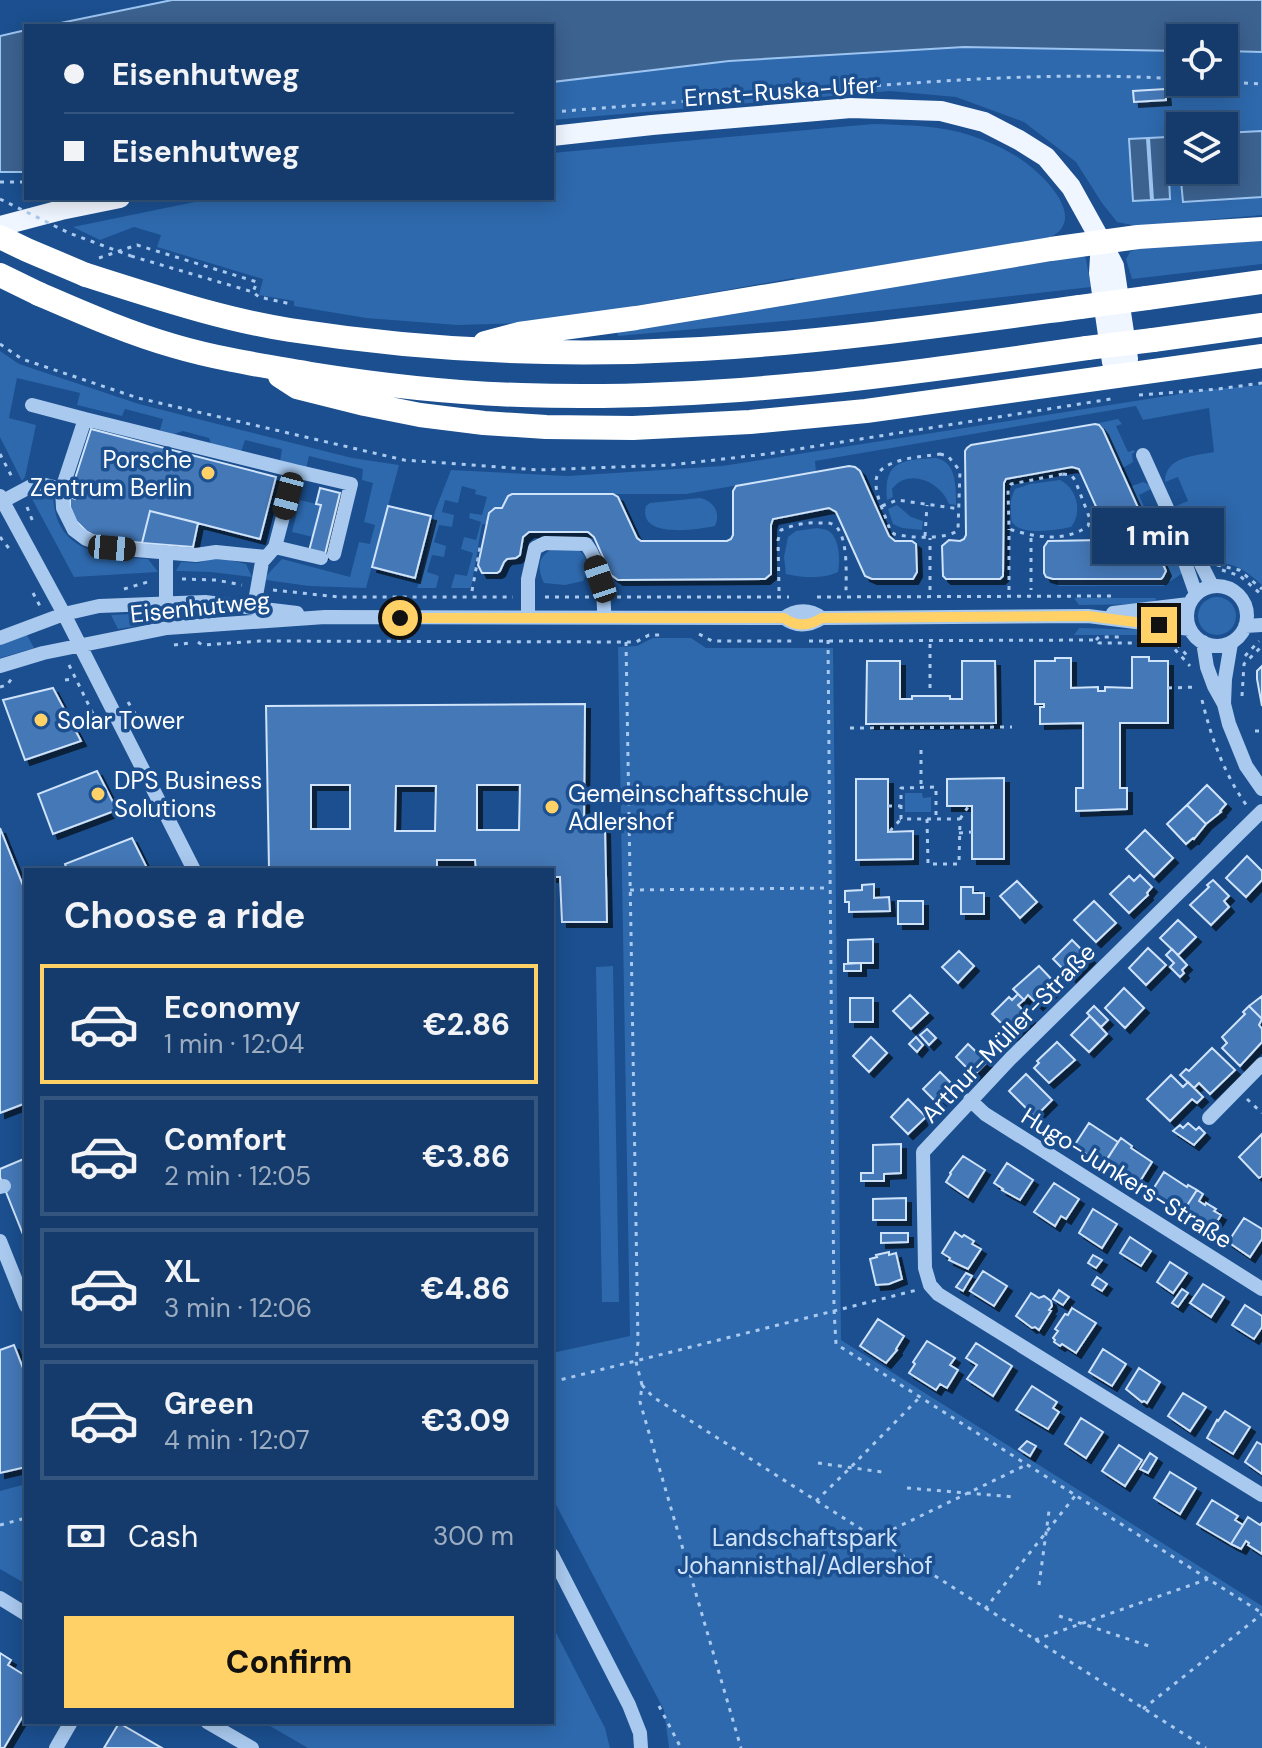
<!DOCTYPE html>
<html lang="en">
<head>
<meta charset="utf-8">
<style>
	:root { --surface:#143b6b; --page:#214673; --text:#f1f3f6; --muted:#9dadc1; --line:#33557e; --accent:#ffd166 }
	body { margin:0; font-family:"DM Sans",sans-serif; background:var(--page); color:var(--text); height:100vh; display:flex; flex-direction:column; font-size:30px; white-space:nowrap }
	* { box-sizing:border-box; margin:0 }
	p { font-size:26px; color:var(--muted) }
	.icon { flex:none; width:44px; height:44px; fill:none; stroke:currentColor; stroke-width:2; stroke-linecap:round; stroke-linejoin:round }
	.map { position:relative; flex:1; overflow:hidden }
	.sheet { position:absolute; left:24px; top:868px; width:530px; height:856px; display:flex; flex-direction:column; background:var(--surface); border-radius:0px; box-shadow:0 4px 20px #0003,0 0 0 2px var(--line) }
	.sheet>* { flex:none }
	.hud { position:absolute; left:24px; top:24px; width:530px; height:176px; border-radius:0px; box-shadow:0 4px 20px #0003,0 0 0 2px var(--line); display:grid; align-content:center; height:176px; padding:0 40px; background:var(--surface) }
	.controls { position:absolute; left:1166px; top:24px; display:grid; gap:16px }
	.controls a { display:grid; place-items:center; width:72px; height:72px; border-radius:0px; background:var(--surface); box-shadow:0 4px 20px #0003,0 0 0 2px var(--line); font-size:40px }
	.end { position:absolute; width:36px; height:36px; margin:-18px; border:10px solid #ffd166; background:#111; box-shadow:0 0 0 4px #111 }
	.from { border-radius:50% }
	.bubble { position:absolute; height:56px; border-radius:0px; background:var(--surface); box-shadow:0 4px 20px #0003,0 0 0 2px var(--line); font-size:26px; font-weight:800; line-height:56px; text-align:center }
	.car { position:absolute; width:24px; height:48px; margin:-24px -12px; border-radius:10px; box-shadow:0 0 6px 2px #0007; background:linear-gradient(#222 24%,#8ab4d8 0 40%,#222 0 76%,#8ab4d8 0 86%,#222 0) }
	.hud b { display:flex; align-items:center; gap:28px; height:76px; font-size:30px }
	.hud b+b { border-top:2px solid var(--line) }
	.hud i { width:20px; height:20px; background:var(--text) }
	ul { padding:0; list-style:none }
	li { display:flex; align-items:center; gap:24px; height:120px; margin:0 16px 12px; padding:0 24px; border:4px solid var(--line); border-radius:0px }
	li div { flex:1 }
	li b { display:block; font-size:30px }
	li em { font-style:normal; font-weight:800 }
	li.selected { border-color:var(--accent) }
	li>.icon { width:72px; height:72px; stroke-width:1.5 }
	h2 { padding:0 40px; font-size:36px; line-height:96px }
	.pay { display:flex; align-items:center; gap:20px; height:88px; padding:0 40px; font-size:30px }
	.pay p { margin-inline-start:auto }
	.cta { display:flex; gap:16px; margin-top:auto; padding:16px 40px }
	.cta a { flex:1; height:92px; border-radius:0px; background:var(--accent); color:#111; font-size:32px; font-weight:800; line-height:92px; text-align:center }
	.map>svg:first-child { display:block }
</style>
</head>
<body>
<div class="map">
<svg width="1262" height="1748" viewBox="0 0 1262 1748">
	<defs>
		<filter id="shadow"><feDropShadow dx="5" dy="5" stdDeviation="0" flood-color="#0009"/></filter>
	</defs>
	<rect width="100%" height="100%" fill="#1b4f8f"/>
	<path fill="#2e69ad" fill-rule="evenodd" d="M964,47L1180,51V82H1224V51L1262,52V215L1137,226L1117,222L1102,203L1076,162L1024,122L956,97L890,91L552,120V82L729,61ZM1180,126H1224V170H1180Z
		M873,124C902,125 931,125 959,132C981,138 1003,147 1022,160C1038,171 1078,207 1061,229C1057,235 1047,238 1040,242L797,283L794,278L590,314L524,323L457,325L366,318L294,306V301L259,295L263,279L157,247L161,235L134,227L100,240L73,227L214,198H552V153Z
		M1262,239V264L1132,279L1126,259L1130,252L1139,248Z
		M1083,256L1086,259L1091,287L806,319L618,336L617,331Z
		M0,351L19,364L139,404L352,458L399,465L366,588L309,586L266,580L267,575L282,559L350,577L359,542L370,544L375,525L364,522L373,483L362,480L363,469L309,456L306,468L280,462L282,449L245,440L241,452L211,444L209,438L183,431L174,434L160,430L163,419L125,409L122,416L77,405L80,393L17,378L9,418L36,425L25,477L22,481L0,437Z
		M1262,385V585C1242,567 1232,562 1206,562L1183,516L1176,506L1188,501L1178,477L1165,482C1165,456 1195,456 1214,452L1209,408L1143,420L1136,406L815,461L816,472L686,494H512L508,496L502,508L491,509L487,524H482L471,588H451L455,574L467,576L473,553L461,549L464,537L476,540L481,522L469,518L470,513L482,515L487,497L475,494L476,490L462,486L458,503L445,500L442,512L454,515L452,527L439,525L434,542L446,546L444,557L432,555L427,572L439,576L436,588H417L421,579L435,511L451,470L568,476L722,466L1205,390Z
		M1118,419L1122,424L1116,426L1128,452L1134,450L1135,452L1132,454L1133,462L1121,469L1102,427L1094,424Z
		M936,458C957,462 956,488 956,505L949,504C941,482 908,467 892,489L893,497L887,500C883,460 903,460 936,458Z
		M1060,480C1077,488 1083,513 1071,527C1058,530 1020,536 1012,522C1011,521 1011,510 1011,509C1010,501 1012,496 1015,489L1030,484Z
		M1143,482L1148,484L1151,489L1139,495L1149,518L1161,513L1183,573L1163,586H1058V579H1160L1166,571L1129,487Z
		M39,493L48,494L53,497C54,507 56,519 61,527C76,555 120,558 148,559L158,572L74,577L31,497Z
		M700,498C714,501 721,513 715,526C696,530 637,539 646,506L650,503Z
		M300,500L321,505L313,537L292,532Z
		M897,505L911,517L923,521L922,530L902,528L893,524L888,509Z
		M817,528C821,529 827,529 830,532C840,540 840,561 838,572C824,579 802,578 786,574L784,557L788,537L796,531Z
		M557,548C562,548 567,547 572,548C588,550 590,570 583,581L565,585L544,583C536,567 538,553 557,548Z
		M217,557L246,564L252,577L211,572L176,571L181,562L198,563Z
		M1198 616a19 19 0 1 1 38 0a19 19 0 1 1-38 0Z
		M1074,598H1156L1155,604L1079,605Z
		M154,613L158,620L155,623L118,629L111,615Z
		M1079,628L1155,630L1156,635H1074Z
		M27,635L34,648L0,658V645Z
		M653,638H691L706,648H833L841,1340L1262,1606V1748H669L664,1710L552,1497V1353L630,1336L618,647L637,646Z
		M905,793H922L923,798L931,797V812H905Z
		M613,966L619,1302H602L596,967Z
		M26,1484V1584L0,1569V1491Z
		M552,1625L605,1728L610,1748H308L263,1722H552Z"/>
	<path fill="#3c6290" stroke="#9cc4f0" stroke-width="2" d="M172,0H1262V52L1224,51V38H1180V51L964,47L729,61L552,82V26H46Z
		M26,30V172H0V36Z
		M1262,131V197L1183,202L1180,170H1224V133Z
		M1167,137L1170,199L1153,200L1149,138Z
		M1147,138L1151,200L1133,201L1129,139Z"/>
	<path fill="#4478b7" stroke="#cfe3fa" stroke-width="2" fill-rule="evenodd" filter="url(#shadow)" d="M1165,89L1166,100L1134,102L1133,91Z
		M1095,424L1099,425L1103,430L1144,521L1166,571L1163,577L1161,579H1053L1046,577L1044,573V547L1048,541L1103,540L1108,533L1079,469L1072,467L1006,479L1004,483L1003,576L1000,579H946L943,576L942,546L949,540L960,541L964,539L966,535L965,451L967,448L971,445Z
		M91,429L276,477L260,539L150,511L142,543L111,539L93,535L86,531L76,521L70,507V497L75,499L77,493L71,491Z
		M849,466L855,467L860,471L889,536L895,541H912L916,544L917,572L913,579H872L865,576L836,512L829,508L773,519L771,525V574L765,579L618,580L611,575L594,537L588,532H529L523,537L520,555L516,558L507,559L504,562L500,571L497,573H482L478,565L489,513L495,508H502L508,496L512,494H613L618,497L637,538L641,541H727L731,539L733,535V491L736,486Z
		M320,488L340,493L325,554L309,551L321,505L316,504Z
		M388,506L431,516L415,578L372,567Z
		M150,511L198,523L193,547L142,543Z
		M1132,657H1149V661H1168V723H1120V788H1127V809L1076,811V788H1083V723L1040,724V707H1044V704H1035V661H1055V658H1071V688L1098,687V691H1105V687L1132,688Z
		M867,661H900V699H912V696H950V699H962V661H995L996,723L866,724Z
		M1262,666V706L1257,679V671Z
		M53,688L81,741L25,760L3,700Z
		M585,704L584,829H605L607,922H562L560,877H552V870H476L475,860H437V870L269,869L266,706ZM311,785H350V829H311ZM477,785H520L519,830H477ZM396,786H436L435,831H395Z
		M97,771L117,810L53,834L38,794Z
		M1004,778V859H972V806H947V779Z
		M856,779H888V832L913,831V859L856,860Z
		M1207,785L1226,804L1220,811L1221,812L1206,824L1187,805Z
		M1187,805L1206,824L1194,839L1193,838L1186,844L1167,824Z
		M0,828L26,893V1103L0,1113Z
		M1145,830L1173,858L1154,877L1126,849Z
		M132,838L148,870H67L65,864Z
		M1247,856L1262,871V880L1246,897L1226,878Z
		M1140,875L1152,887L1147,893L1148,895L1129,913L1110,894L1129,876L1134,881Z
		M1213,880L1229,896L1224,901L1229,907L1211,925L1190,905L1209,887L1207,885Z
		M1017,881L1037,902L1020,918L1000,896Z
		M874,884V898L889,897L890,911L849,912V902H845V891L862,890V885Z
		M961,887H973V893H984V914H961Z
		M898,901H923V924H898Z
		M1094,901L1116,923L1096,942L1074,920Z
		M1178,920L1196,937L1178,955L1160,938Z
		M873,939V963H848V940Z
		M1072,940L1090,958L1071,977L1053,959Z
		M1148,948L1166,965L1146,985L1129,968Z
		M1172,949L1187,965L1182,970L1184,973L1180,977L1170,967L1174,963L1166,955Z
		M959,951L974,966L958,983L942,967Z
		M861,963V971H844V964Z
		M1039,966L1058,986L1038,1005L1028,995L1024,1000L1013,989Z
		M1124,988L1144,1008L1125,1028L1105,1008Z
		M1018,994L1024,1000L1018,1005L1030,1018L1013,1035L992,1014L1009,997L1012,1000Z
		M910,995L928,1013L911,1029L893,1011Z
		M1262,996V1019L1249,1006Z
		M850,998H873V1022H850Z
		M1094,1006L1108,1020L1101,1027L1087,1013Z
		M1249,1006L1262,1019L1259,1025L1262,1029V1042L1240,1066L1222,1048L1227,1043L1222,1037L1245,1014L1243,1012Z
		M1090,1016L1107,1034L1089,1052L1071,1035Z
		M927,1029L936,1038L929,1045L920,1035Z
		M871,1037L887,1053L869,1072L853,1056Z
		M916,1037L923,1045L917,1052L909,1044Z
		M1057,1042L1075,1060L1049,1083L1034,1068L1039,1063L1037,1061Z
		M968,1044L987,1062L974,1075L956,1057Z
		M1212,1048L1235,1070L1210,1094L1199,1083L1194,1088L1180,1075L1186,1069L1189,1071Z
		M940,1072L955,1087L938,1104L923,1089Z
		M1026,1074L1052,1100L1035,1117L1009,1091Z
		M1171,1075L1183,1087L1188,1082L1203,1097L1197,1103L1192,1099L1170,1121L1147,1099Z
		M908,1099L926,1117L908,1134L891,1117Z
		M1089,1123L1118,1142L1106,1161L1099,1156L1097,1161L1074,1146Z
		M1188,1123L1196,1130L1199,1127L1205,1133L1194,1145L1173,1131L1180,1125L1183,1128Z
		M1262,1134V1176L1259,1178L1239,1157Z
		M1121,1138L1132,1146L1131,1148L1152,1162L1137,1186L1112,1170L1114,1167L1105,1162Z
		M901,1144V1173L884,1174V1181H861V1173H873V1145Z
		M963,1156L985,1170L968,1197L946,1182L951,1174L950,1173Z
		M26,1158V1242L0,1177V1169Z
		M1007,1163L1033,1180L1020,1200L1002,1190L1003,1189L994,1183Z
		M1164,1172L1187,1187L1188,1185L1197,1190L1186,1207L1178,1203L1174,1209L1150,1194Z
		M1054,1183L1079,1199L1066,1219L1061,1216L1055,1226L1034,1212Z
		M1197,1190L1203,1194L1199,1201L1205,1205L1206,1203L1216,1209L1214,1211L1221,1215L1208,1236L1185,1221L1191,1211L1186,1207Z
		M906,1198V1220H873V1199Z
		M1093,1209L1117,1224L1102,1248L1079,1233Z
		M1244,1218L1262,1229V1239L1250,1257L1228,1242Z
		M955,1232L962,1237L964,1235L974,1241L972,1244L981,1249L968,1269L949,1260L950,1258L942,1253Z
		M881,1233H908V1242L881,1243Z
		M1130,1237L1151,1251L1141,1266L1120,1253Z
		M889,1252V1255L896,1253L902,1279L889,1284L876,1285L870,1259L877,1257L876,1255Z
		M1093,1255L1102,1260L1096,1268L1088,1263Z
		M1170,1262L1187,1273L1173,1293L1157,1282Z
		M983,1271L1007,1286L994,1306L970,1291Z
		M966,1273L972,1276L963,1291L956,1287Z
		M1097,1277L1107,1284L1102,1291L1092,1285Z
		M1203,1284L1224,1297L1211,1317L1190,1303Z
		M1182,1289L1188,1293L1178,1307L1172,1303Z
		M1059,1290L1069,1297L1063,1305L1053,1299Z
		M1031,1293L1039,1298L1044,1296L1051,1301L1052,1306L1049,1310L1051,1311L1039,1330L1035,1327L1032,1328L1016,1316Z
		M1245,1305L1262,1316V1327L1254,1339L1232,1325Z
		M1072,1308L1096,1323L1076,1353L1062,1344L1060,1346L1054,1342L1055,1340L1053,1338L1058,1331L1055,1329L1065,1314L1068,1315Z
		M878,1319L904,1336L896,1349L897,1350L886,1363L860,1346Z
		M927,1341L955,1358L950,1365L958,1370L947,1388L940,1384L936,1390L909,1373L915,1364L913,1362Z
		M976,1343L1012,1366L993,1396L967,1379L977,1365L966,1358Z
		M14,1345L26,1376V1467L0,1473V1350Z
		M1103,1349L1126,1364L1112,1386L1089,1372Z
		M1139,1368L1160,1382L1147,1403L1144,1401L1142,1402L1126,1389Z
		M1032,1386L1057,1402L1053,1408L1059,1412L1048,1429L1016,1410Z
		M1183,1393L1206,1407L1190,1431L1168,1416Z
		M1225,1411L1250,1427L1233,1454L1207,1438L1217,1420L1218,1421Z
		M1081,1418L1103,1432L1086,1458L1065,1444Z
		M1027,1441L1036,1446L1030,1456L1019,1449Z
		M1257,1442L1262,1445V1474L1245,1462Z
		M1119,1445L1142,1460L1125,1486L1102,1471Z
		M1150,1453L1157,1458L1148,1473L1140,1469Z
		M1170,1472L1196,1488L1180,1514L1154,1498Z
		M1212,1500L1238,1516L1235,1520L1243,1525L1231,1544L1197,1524Z
		M1248,1517L1260,1525L1262,1523V1554L1248,1545L1249,1543L1246,1541L1241,1549L1231,1544Z
		M0,1653L11,1660L8,1665L26,1676V1711L4,1748H0Z
		M119,1723L162,1748H104Z"/>
	<g fill="none" stroke-linecap="round" stroke-linejoin="round">
		<path stroke="#a9c9ee" stroke-width="3" stroke-dasharray="4 6" stroke-linecap="butt" d="M1224,82L1262,84
			M847,88C958,79 1068,72 1180,79
			M552,112L839,89
			M0,182H26
			M131,256L253,292L259,297L291,304
			M99,258L137,245L257,282L253,292
			M0,344L22,359L138,398L404,460L538,470L671,465L767,454L1111,399
			M1139,395L1218,389L1262,383
			M0,454L13,479
			M940,454L948,456L960,471L958,530C947,540 909,538 894,534L890,530C886,517 875,495 876,482C876,458 923,457 940,454Z
			M1063,474L1071,475L1075,480L1090,519L1088,526C1065,543 1034,537 1009,529L1008,490L1011,484Z
			M882,506L897,500L960,509
			M27,507L33,522
			M925,536L927,505
			M0,537L11,551
			M1031,538V590
			M1217,565L1239,570L1262,589
			M1222,570L1240,576L1262,595
			M182,579L216,580L242,585
			M124,589L151,581
			M273,590L339,597H513
			M930,590V538
			M1009,590V529
			M472,591L480,547
			M779,591L778,540L781,530C793,525 806,522 819,523C823,523 828,522 832,524C849,531 846,576 846,591
			M33,593L41,608
			M545,597H589
			M617,597H789
			M817,597L1113,596
			M699,634L712,641H797
			M828,640L834,1310L836,1344L1262,1613
			M1096,640L1099,637H1119
			M809,641L1096,640L1099,643H1169L1190,666
			M198,642L202,645L260,641L636,642L649,635H663
			M626,642L638,1342L636,1362L642,1385L640,1402L741,1748
			M1177,644L1190,659
			M174,645L190,643
			M1245,656L1259,641
			M69,665L101,730
			M65,680L74,679
			M0,687L7,685L12,678
			M930,688V640
			M1168,688L1196,687
			M1242,696L1244,664L1262,646
			M1202,700C1211,737 1224,774 1247,806
			M128,702L136,715
			M850,728L1012,727
			M1255,731H1262
			M921,750V787
			M888,806H901
			M927,819L928,864H959L960,819C940,819 921,819 901,819V788L936,787V819
			M960,819L968,807
			M890,831L901,819
			M959,833L972,832
			M630,890L830,888
			M1247,1099L1262,1113
			M552,1382L917,1290
			M642,1385L653,1397L1206,1748
			M818,1463L882,1472
			M907,1488L1015,1497
			M816,1501L850,1468L921,1396
			M0,1525L26,1518
			M875,1538L1026,1465
			M1039,1585L1049,1511
			M985,1609L1075,1496
			M1059,1616L1149,1646
			M1035,1640L1208,1579
			M659,1706L681,1748
			M1143,1709L1262,1614"/>
		<path stroke="#a9c9ee" stroke-width="14" d="M32,405L85,419
			M1143,455L1181,539L1183,557L1196,594
			M295,471L351,484L334,554
			M62,489L63,508L74,530L86,539L112,548L196,555L216,552L266,557
			M0,496L64,614L194,870
			M3,501L37,483L62,489L85,419L295,471L275,547L262,562L254,607
			M1181,539L1195,552L1212,586
			M275,547L321,558
			M1187 616a30 30 0 1 1 60 0a30 30 0 1 1-60 0Z
			M166,603V552
			M1113,613L1189,604
			M528,617V579L535,548L545,543L586,544C600,562 605,594 604,617
			M784,618C796,627 809,626 822,618
			M1245,626L1262,625
			M0,638L64,614L99,606L205,602L297,613
			M1203,642L1207,667L1214,686L1224,704L1229,724L1246,766L1262,789
			M0,666L43,653L167,628L325,617L784,618C796,609 810,609 822,618L1088,616L1190,629
			M1224,704L1225,679L1231,643
			M1262,811L1010,1059L923,1152L925,1268L930,1285L938,1294L1262,1495
			M970,1100L985,1114L1262,1289
			M1209,1118L1262,1064
			M0,1187L4,1186
			M0,1241L26,1306
			M552,1555L629,1705L640,1733L641,1748
			M0,1598L26,1614
			M207,1722L252,1748
			M56,1748L71,1722"/>
		<path stroke="#f0f6ff" stroke-width="20" d="M552,136L652,125L851,108L941,111L984,122L1019,140L1046,157L1071,187L1101,241L1114,266L1128,359L1122,375
			M0,226L61,210L120,198
			M1101,241L1099,273L1112,362L1122,375"/>
		<path stroke="#fff" stroke-width="24" d="M86,275C153,296 220,319 290,330C426,351 564,357 701,349C828,342 954,324 1080,307
			M39,294C83,313 128,333 174,346C218,359 265,366 311,374C380,385 450,393 521,395C711,402 900,375 1087,348
			M1147,298L1262,282
			M1153,340L1262,325
			M485,343L519,334L636,318L1051,249L1138,237L1262,229
			M280,376L297,387L365,404L420,415L484,423L546,427L633,428L750,422L866,411L1262,356"/>
		<path stroke="#a9c9ee" stroke-width="3" stroke-dasharray="4 6" stroke-linecap="butt" d="M0,199L69,233L131,256"/>
		<path stroke="#fff" stroke-width="24" d="M0,237L27,250L86,275
			M0,275L39,294
			M1080,307L1147,298
			M1087,348L1153,340"/>
	</g>
	<g fill="none" stroke-linecap="round" stroke-linejoin="round">
		<path stroke="#ffd166" stroke-width="10" d="M400,618H784C796,627 809,626 822,618L1088,616L1159,625"/>
	</g>
	<g fill="#ffd166" stroke="#1b4f8f" stroke-width="3">
		<circle cx="208" cy="473" r="8"/>
		<circle cx="41" cy="720" r="8"/>
		<circle cx="98" cy="794" r="8"/>
		<circle cx="552" cy="807" r="8"/>
	</g>
	<g text-anchor="middle" dominant-baseline="central" stroke-width="7" stroke-linejoin="round" paint-order="stroke">
		<g font-size="24" fill="#fff" stroke="#1b4f8f">
			<text transform="translate(781 91) rotate(-4)">Ernst-Ruska-Ufer</text>
			<text transform="translate(200 607) rotate(-6)">Eisenhutweg</text>
			<text transform="translate(1008 1033) rotate(-46)">Arthur-Müller-Straße</text>
			<text transform="translate(1127 1178) rotate(32)">Hugo-Junkers-Straße</text>
		</g>
		<g font-size="24" fill="#fff" stroke="#1b4f8f" text-anchor="start">
			<text x="192" y="459" text-anchor="end">Porsche<tspan x="192" dy="28">Zentrum Berlin</tspan></text>
			<text x="57" y="720">Solar Tower</text>
			<text x="114" y="780">DPS Business<tspan x="114" dy="28">Solutions</tspan></text>
			<text x="568" y="793">Gemeinschaftsschule<tspan x="568" dy="28">Adlershof</tspan></text>
		</g>
		<g font-size="24" fill="#cfe3fa" stroke="#1b4f8f">
			<text x="805" y="1537">Landschaftspark<tspan x="805" dy="28">Johannisthal/Adlershof</tspan></text>
		</g>
	</g>
</svg>
<div class="controls">
<a><svg class="icon" aria-label="locate" viewBox="0 0 24 24"><circle cx="12" cy="12" r="6"/><path d="M12 2v4M12 18v4M2 12h4M18 12h4"/></svg></a>
<a><svg class="icon" aria-label="layers" viewBox="0 0 24 24"><path d="M12 4l9 5-9 5-9-5zM3 14l9 5 9-5"/></svg></a>
</div>
<i class="end from" style="left:400px;top:618px"></i>
<i class="end" style="left:1159px;top:625px"></i>
<div class="bubble" style="left:1092px;top:508px;width:132px">1 min</div>
<i class="car" style="left:288px;top:496px;rotate:195deg"></i>
<i class="car" style="left:112px;top:548px;rotate:95deg"></i>
<i class="car" style="left:600px;top:579px;rotate:341deg"></i>
<div class="hud">
<b><i class="from"></i>Eisenhutweg</b>
<b><i></i>Eisenhutweg</b>
</div>
<section class="sheet">
<h2>Choose a ride</h2>
<ul>
<li class="selected"><svg class="icon" aria-label="car" viewBox="0 0 24 24"><path d="M5 17H2v-5l4-1 3-4h7l3 4 3 1v5h-3M9 17h6M6 11h13"/><circle cx="7" cy="17" r="2"/><circle cx="17" cy="17" r="2"/></svg><div><b>Economy</b><p>1 min · 12:04</p></div><em>€2.86</em></li>
<li><svg class="icon" aria-label="car" viewBox="0 0 24 24"><path d="M5 17H2v-5l4-1 3-4h7l3 4 3 1v5h-3M9 17h6M6 11h13"/><circle cx="7" cy="17" r="2"/><circle cx="17" cy="17" r="2"/></svg><div><b>Comfort</b><p>2 min · 12:05</p></div><em>€3.86</em></li>
<li><svg class="icon" aria-label="car" viewBox="0 0 24 24"><path d="M5 17H2v-5l4-1 3-4h7l3 4 3 1v5h-3M9 17h6M6 11h13"/><circle cx="7" cy="17" r="2"/><circle cx="17" cy="17" r="2"/></svg><div><b>XL</b><p>3 min · 12:06</p></div><em>€4.86</em></li>
<li><svg class="icon" aria-label="car" viewBox="0 0 24 24"><path d="M5 17H2v-5l4-1 3-4h7l3 4 3 1v5h-3M9 17h6M6 11h13"/><circle cx="7" cy="17" r="2"/><circle cx="17" cy="17" r="2"/></svg><div><b>Green</b><p>4 min · 12:07</p></div><em>€3.09</em></li>
</ul>
<div class="pay"><svg class="icon" aria-label="cash" viewBox="0 0 24 24"><path d="M3 7h18v10H3z"/><circle cx="12" cy="12" r="2"/></svg>Cash<p>300 m</p></div>
<div class="cta"><a>Confirm</a></div>
</section>
</div>
</body>
</html>
